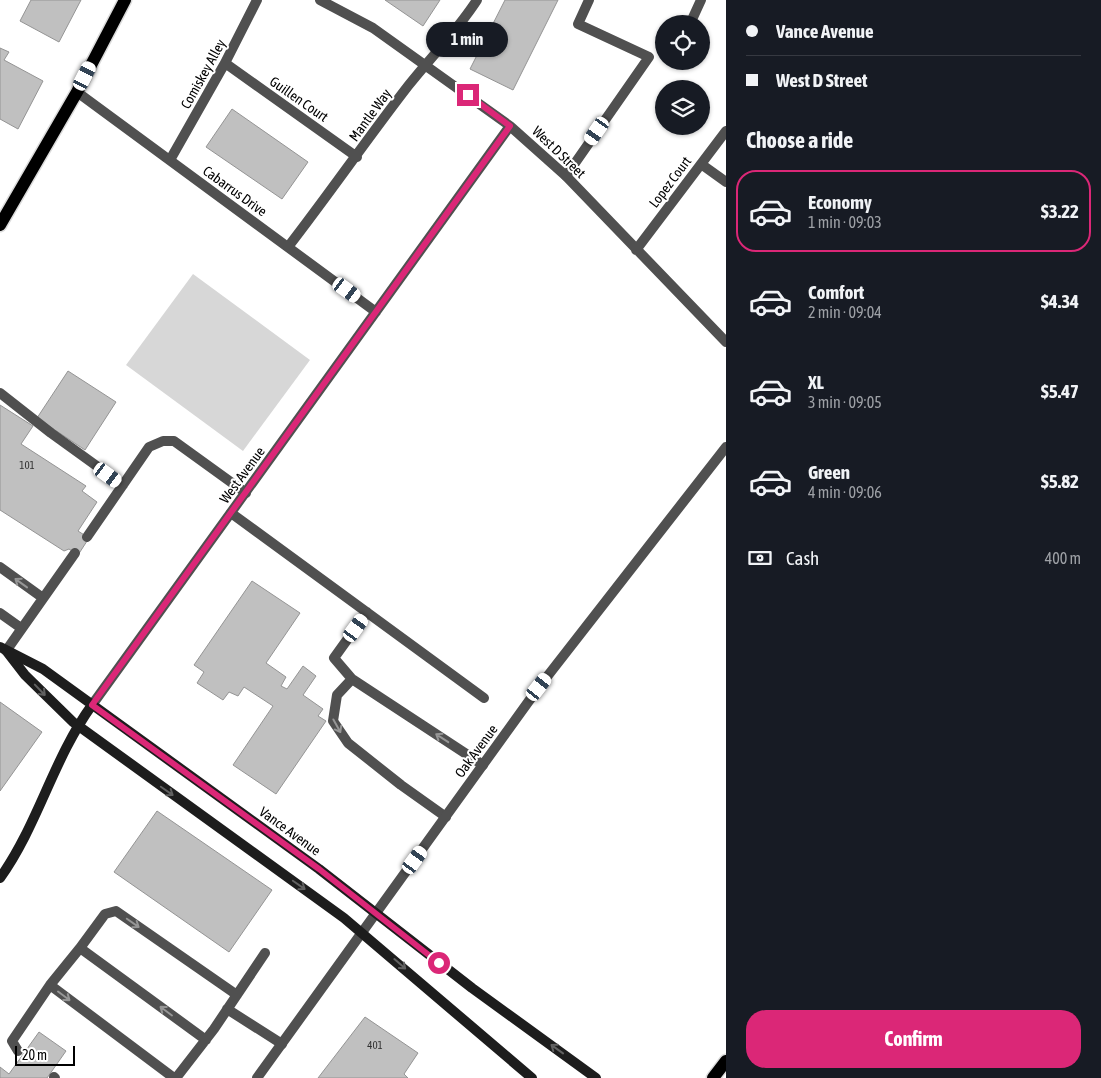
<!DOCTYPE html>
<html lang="en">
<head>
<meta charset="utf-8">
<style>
	:root { --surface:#171b24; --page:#242831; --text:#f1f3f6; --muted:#9ea1a6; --line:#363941; --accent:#db2777 }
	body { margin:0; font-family:"Asap Condensed",sans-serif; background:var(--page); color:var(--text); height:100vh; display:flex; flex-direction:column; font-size:19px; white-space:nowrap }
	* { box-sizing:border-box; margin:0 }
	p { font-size:16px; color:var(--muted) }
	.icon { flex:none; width:28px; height:28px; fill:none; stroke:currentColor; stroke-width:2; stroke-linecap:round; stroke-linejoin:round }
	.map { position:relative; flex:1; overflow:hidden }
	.details { display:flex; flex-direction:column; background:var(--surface); width:375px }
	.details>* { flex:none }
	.hud { display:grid; align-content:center; height:110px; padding:0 20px; background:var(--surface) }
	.buttons { position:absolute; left:655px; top:15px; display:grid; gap:10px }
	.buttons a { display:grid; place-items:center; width:55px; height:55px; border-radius:50%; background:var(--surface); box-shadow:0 1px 4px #0004; font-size:25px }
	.scale { position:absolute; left:15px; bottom:12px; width:60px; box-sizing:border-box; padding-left:5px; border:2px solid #000; border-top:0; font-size:14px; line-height:18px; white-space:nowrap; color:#000; -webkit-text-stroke:4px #fff; paint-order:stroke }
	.end { position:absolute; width:22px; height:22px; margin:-11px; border:6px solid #db2777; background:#fff; box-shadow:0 0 0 2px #fff }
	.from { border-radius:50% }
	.bubble { position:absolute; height:35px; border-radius:18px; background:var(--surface); box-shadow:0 1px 4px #0004; font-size:16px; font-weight:700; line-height:35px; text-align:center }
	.car { position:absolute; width:15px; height:30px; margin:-15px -8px; border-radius:6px; box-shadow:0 0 4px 1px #0007; background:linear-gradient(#fff 24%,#345 0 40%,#fff 0 76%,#345 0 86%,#fff 0) }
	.hud b { display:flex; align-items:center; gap:18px; height:48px; font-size:19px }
	.hud b+b { border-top:1px solid var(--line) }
	.hud i { width:12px; height:12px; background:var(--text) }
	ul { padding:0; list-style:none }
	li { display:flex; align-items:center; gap:15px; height:82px; margin:0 10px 8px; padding:0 10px; border:2px solid transparent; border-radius:20px }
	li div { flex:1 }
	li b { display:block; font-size:19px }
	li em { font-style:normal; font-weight:700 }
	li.selected { border-color:var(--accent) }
	li>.icon { width:45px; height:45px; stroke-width:1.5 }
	h2 { padding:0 20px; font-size:22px; line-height:60px }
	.pay { display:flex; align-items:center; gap:12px; height:55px; padding:0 20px; font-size:19px }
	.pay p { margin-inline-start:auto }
	.primary-button { display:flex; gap:10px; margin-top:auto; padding:10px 20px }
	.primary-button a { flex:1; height:58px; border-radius:20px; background:var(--accent); color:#fff; font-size:20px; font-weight:700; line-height:58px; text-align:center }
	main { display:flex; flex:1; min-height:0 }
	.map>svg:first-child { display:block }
</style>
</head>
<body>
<main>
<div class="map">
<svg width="726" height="1078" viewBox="0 0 726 1078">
	<rect width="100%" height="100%" fill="#fff"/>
	<path fill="#d7d7d7" d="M193,274L310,360L243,451L126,365Z"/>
	<path fill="#c0c0c0" stroke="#949494" d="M31,0H81L59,42L20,21Z
		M385,0H440L423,26Z
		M505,0H558L513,90L470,69Z
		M0,48L9,52L4,60L43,81L18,129L0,119Z
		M232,109L308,162L282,199L206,147Z
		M68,371L116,402L85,450L37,418Z
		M0,405L33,426L21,444L86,486L82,491L97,502L78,531L89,538L78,555L69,549L64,551L0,510Z
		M252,581L300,613L266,663L286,677L281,686L287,689L303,666L316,676L303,695L323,709L318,716L326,721L276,794L233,765L273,706L244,687L238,696L229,692L223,700L197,683L204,672L194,665Z
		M0,702L42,732L0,791Z
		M157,811L272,890L229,952L114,872Z
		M365,1017L418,1053L404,1074L408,1078H318Z
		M39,1032L66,1051L47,1078H0V1067L9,1074Z"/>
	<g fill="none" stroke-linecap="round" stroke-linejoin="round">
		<defs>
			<path id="primary" d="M0,225L77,92L125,0
				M713,1078L726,1061"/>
		</defs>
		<use href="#primary" stroke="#dbdbdb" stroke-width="15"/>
		<path stroke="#505050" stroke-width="10" d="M566,176L649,57L578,24L589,0
			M0,393L51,433L123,485
			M231,513L484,698
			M87,537L149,447L163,441H174L246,493
			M0,567L43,598
			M0,613L21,628
			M6,651L75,553
			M352,679L334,658L367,612
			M446,817L401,785L348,743L333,721L337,695L352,679L483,765
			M80,948L50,985L174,1078
			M227,1009L282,1044
			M206,1040L80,948L105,914L116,911L237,995
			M18,1051L12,1041L50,985
			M54,1077L55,1078
			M176,1078L214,1029L265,953"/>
		<path stroke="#505050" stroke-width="10" d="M320,0L373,28L510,126L566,176L726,342
			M690,24L701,0
			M225,63L357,157
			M77,92L376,312
			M170,160L225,63L257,0
			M701,164L726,182
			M288,247C329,194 367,139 408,86C431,57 457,31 477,0
			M636,250L726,131
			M92,705L510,126
			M257,1078L539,687L726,447"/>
		<path stroke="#1d1d1d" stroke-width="10" d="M0,647L43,669L319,869L472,988L596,1078
			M8,653L25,675L73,722L344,918L532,1078
			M0,878C38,825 53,759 92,705"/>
		<use href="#primary" stroke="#000" stroke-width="12"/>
	</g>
	<defs><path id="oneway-shaft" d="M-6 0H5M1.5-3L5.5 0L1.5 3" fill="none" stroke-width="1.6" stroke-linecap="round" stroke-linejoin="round" transform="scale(1.25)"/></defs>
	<g stroke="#969696">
		<use href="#oneway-shaft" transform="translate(21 583) rotate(-144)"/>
		<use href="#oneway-shaft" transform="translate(337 726) rotate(61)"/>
		<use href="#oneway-shaft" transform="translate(442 738) rotate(-147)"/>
		<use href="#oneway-shaft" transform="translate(133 923) rotate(35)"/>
		<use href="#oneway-shaft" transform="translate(64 996) rotate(37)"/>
		<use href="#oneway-shaft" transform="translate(166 1011) rotate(-143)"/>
	</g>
	<g stroke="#616161">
		<use href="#oneway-shaft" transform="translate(40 690) rotate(46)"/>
		<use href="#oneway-shaft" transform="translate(167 791) rotate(35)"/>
		<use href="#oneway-shaft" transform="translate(299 885) rotate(35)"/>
		<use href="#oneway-shaft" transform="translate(400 964) rotate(41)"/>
		<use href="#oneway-shaft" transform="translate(557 1049) rotate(-144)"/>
	</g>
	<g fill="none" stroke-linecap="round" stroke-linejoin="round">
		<path stroke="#db2777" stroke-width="6" d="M439,963L319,869L92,705L510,126L468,95"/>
	</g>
	<g text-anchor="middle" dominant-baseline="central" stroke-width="4" stroke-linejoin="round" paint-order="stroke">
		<g font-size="11" fill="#303030">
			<text x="27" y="465">101</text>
			<text x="375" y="1045">401</text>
		</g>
		<g font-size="14" fill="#000" stroke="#fff">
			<text transform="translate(203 74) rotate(-61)">Comiskey Alley</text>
			<text transform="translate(299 99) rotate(35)">Guillen Court</text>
			<text transform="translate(370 115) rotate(-54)">Mantle Way</text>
			<text transform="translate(559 152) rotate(44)">West D Street</text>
			<text transform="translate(670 182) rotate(-53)">Lopez Court</text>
			<text transform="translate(235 191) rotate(36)">Cabarrus Drive</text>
			<text transform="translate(242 475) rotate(-54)">West Avenue</text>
			<text transform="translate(476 751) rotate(-54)">Oak Avenue</text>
			<text transform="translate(290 831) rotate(36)">Vance Avenue</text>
		</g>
	</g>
</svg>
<div class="buttons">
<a><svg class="icon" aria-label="locate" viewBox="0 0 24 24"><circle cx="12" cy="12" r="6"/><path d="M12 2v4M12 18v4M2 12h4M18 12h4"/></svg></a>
<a><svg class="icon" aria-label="layers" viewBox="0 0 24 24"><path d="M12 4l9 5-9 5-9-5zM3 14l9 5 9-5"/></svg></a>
</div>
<div class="scale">20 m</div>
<i class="end from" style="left:439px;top:963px"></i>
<i class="end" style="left:468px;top:95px"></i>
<div class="bubble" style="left:426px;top:22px;width:82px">1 min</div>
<i class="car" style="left:85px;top:76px;rotate:27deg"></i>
<i class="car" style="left:597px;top:131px;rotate:215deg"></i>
<i class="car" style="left:347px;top:290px;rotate:126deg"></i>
<i class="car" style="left:108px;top:475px;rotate:126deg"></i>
<i class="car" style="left:356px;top:628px;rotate:36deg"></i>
<i class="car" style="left:539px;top:687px;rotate:38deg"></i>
<i class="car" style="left:415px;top:860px;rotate:36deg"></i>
</div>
<section class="details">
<div class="hud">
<b><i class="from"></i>Vance Avenue</b>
<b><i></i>West D Street</b>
</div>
<h2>Choose a ride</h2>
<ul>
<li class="selected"><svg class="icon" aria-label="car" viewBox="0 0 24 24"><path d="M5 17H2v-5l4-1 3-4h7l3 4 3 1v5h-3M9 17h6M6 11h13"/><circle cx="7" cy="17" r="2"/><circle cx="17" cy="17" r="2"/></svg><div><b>Economy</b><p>1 min · 09:03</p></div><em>$3.22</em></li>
<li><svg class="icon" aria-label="car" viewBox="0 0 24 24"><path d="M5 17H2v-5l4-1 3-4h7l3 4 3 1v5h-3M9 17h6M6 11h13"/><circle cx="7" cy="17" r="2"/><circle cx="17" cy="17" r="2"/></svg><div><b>Comfort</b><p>2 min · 09:04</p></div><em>$4.34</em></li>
<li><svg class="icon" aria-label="car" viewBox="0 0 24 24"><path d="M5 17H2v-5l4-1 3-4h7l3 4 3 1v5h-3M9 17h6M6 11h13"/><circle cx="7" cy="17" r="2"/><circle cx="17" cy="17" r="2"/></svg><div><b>XL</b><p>3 min · 09:05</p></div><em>$5.47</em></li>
<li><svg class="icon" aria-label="car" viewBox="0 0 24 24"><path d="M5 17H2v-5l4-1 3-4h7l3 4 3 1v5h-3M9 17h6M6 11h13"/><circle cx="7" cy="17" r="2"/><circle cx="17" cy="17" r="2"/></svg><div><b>Green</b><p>4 min · 09:06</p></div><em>$5.82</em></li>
</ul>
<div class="pay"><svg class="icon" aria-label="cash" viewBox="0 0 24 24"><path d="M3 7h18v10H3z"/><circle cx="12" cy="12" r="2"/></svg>Cash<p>400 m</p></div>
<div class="primary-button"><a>Confirm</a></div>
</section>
</main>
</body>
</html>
